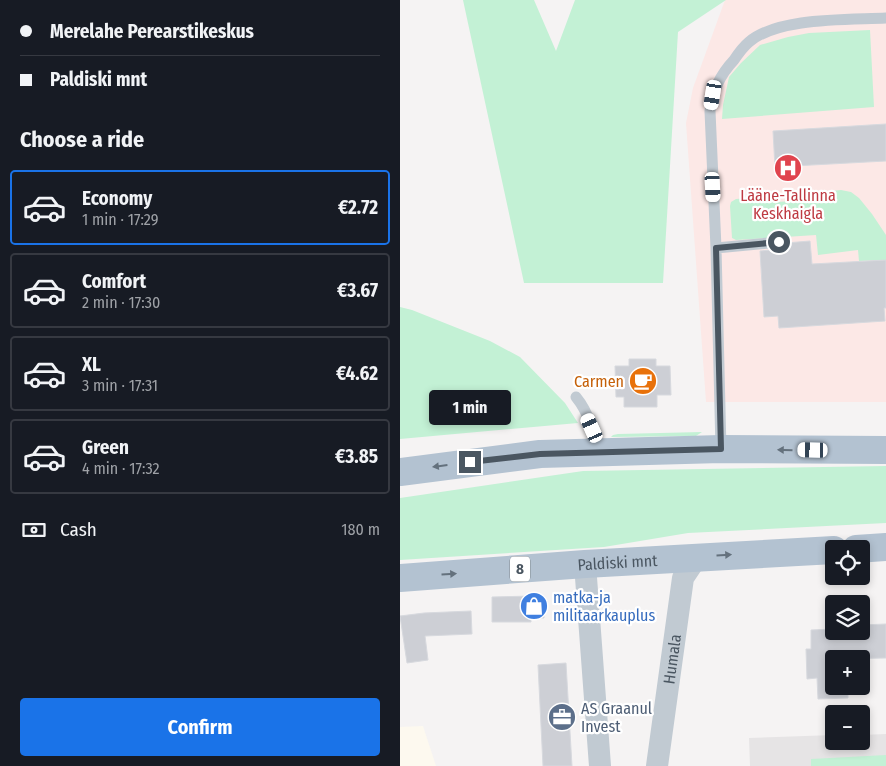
<!DOCTYPE html>
<html lang="en">
<head>
<meta charset="utf-8">
<style>
	:root { --surface:#171b24; --page:#242831; --text:#f1f3f6; --muted:#9ea1a6; --line:#363941; --accent:#1a73e8 }
	body { margin:0; font-family:"Fira Sans Condensed",sans-serif; background:var(--page); color:var(--text); height:100vh; display:flex; flex-direction:column; font-size:19px; white-space:nowrap }
	* { box-sizing:border-box; margin:0 }
	p { font-size:16px; color:var(--muted) }
	.icon { flex:none; width:28px; height:28px; fill:none; stroke:currentColor; stroke-width:2; stroke-linecap:round; stroke-linejoin:round }
	.map { position:relative; flex:1; overflow:hidden }
	.side { display:flex; flex-direction:column; background:var(--surface); width:400px }
	.side>* { flex:none }
	.guide { display:grid; align-content:center; height:110px; padding:0 20px; background:var(--surface) }
	.fabs { position:absolute; left:425px; top:540px; display:grid; gap:10px }
	.fabs a { display:grid; place-items:center; width:45px; height:45px; border-radius:5px; background:var(--surface); box-shadow:0 2px 8px #0003; font-size:25px }
	.end { position:absolute; width:22px; height:22px; margin:-11px; border:6px solid #4a5661; background:#fff; box-shadow:0 0 0 2px #fff }
	.from { border-radius:50% }
	.bubble { position:absolute; height:35px; border-radius:5px; background:var(--surface); box-shadow:0 2px 8px #0003; font-size:16px; font-weight:700; line-height:35px; text-align:center }
	.car { position:absolute; width:15px; height:30px; margin:-15px -8px; border-radius:6px; box-shadow:0 0 4px 1px #0007; background:linear-gradient(#fff 24%,#345 0 40%,#fff 0 76%,#345 0 86%,#fff 0) }
	.guide b { display:flex; align-items:center; gap:18px; height:48px; font-size:19px }
	.guide b+b { border-top:1px solid var(--line) }
	.guide i { width:12px; height:12px; background:var(--text) }
	ul { padding:0; list-style:none }
	li { display:flex; align-items:center; gap:15px; height:75px; margin:0 10px 8px; padding:0 10px; border:2px solid var(--line); border-radius:5px }
	li div { flex:1 }
	li b { display:block; font-size:19px }
	li em { font-style:normal; font-weight:700 }
	li.active { border-color:var(--accent) }
	li>.icon { width:45px; height:45px; stroke-width:1.5 }
	h2 { padding:0 20px; font-size:22px; line-height:60px }
	.pay { display:flex; align-items:center; gap:12px; height:55px; padding:0 20px; font-size:19px }
	.pay p { margin-inline-start:auto }
	.action { display:flex; gap:10px; margin-top:auto; padding:10px 20px }
	.action a { flex:1; height:58px; border-radius:5px; background:var(--accent); color:#fff; font-size:20px; font-weight:700; line-height:58px; text-align:center }
	main { display:flex; flex:1; min-height:0 }
	.map>svg:first-child { display:block }
</style>
</head>
<body>
<main>
<section class="side">
<div class="guide">
<b><i class="from"></i>Merelahe Perearstikeskus</b>
<b><i></i>Paldiski mnt</b>
</div>
<h2>Choose a ride</h2>
<ul>
<li class="active"><svg class="icon" aria-label="car" viewBox="0 0 24 24"><path d="M5 17H2v-5l4-1 3-4h7l3 4 3 1v5h-3M9 17h6M6 11h13"/><circle cx="7" cy="17" r="2"/><circle cx="17" cy="17" r="2"/></svg><div><b>Economy</b><p>1 min · 17:29</p></div><em>€2.72</em></li>
<li><svg class="icon" aria-label="car" viewBox="0 0 24 24"><path d="M5 17H2v-5l4-1 3-4h7l3 4 3 1v5h-3M9 17h6M6 11h13"/><circle cx="7" cy="17" r="2"/><circle cx="17" cy="17" r="2"/></svg><div><b>Comfort</b><p>2 min · 17:30</p></div><em>€3.67</em></li>
<li><svg class="icon" aria-label="car" viewBox="0 0 24 24"><path d="M5 17H2v-5l4-1 3-4h7l3 4 3 1v5h-3M9 17h6M6 11h13"/><circle cx="7" cy="17" r="2"/><circle cx="17" cy="17" r="2"/></svg><div><b>XL</b><p>3 min · 17:31</p></div><em>€4.62</em></li>
<li><svg class="icon" aria-label="car" viewBox="0 0 24 24"><path d="M5 17H2v-5l4-1 3-4h7l3 4 3 1v5h-3M9 17h6M6 11h13"/><circle cx="7" cy="17" r="2"/><circle cx="17" cy="17" r="2"/></svg><div><b>Green</b><p>4 min · 17:32</p></div><em>€3.85</em></li>
</ul>
<div class="pay"><svg class="icon" aria-label="cash" viewBox="0 0 24 24"><path d="M3 7h18v10H3z"/><circle cx="12" cy="12" r="2"/></svg>Cash<p>180 m</p></div>
<div class="action"><a>Confirm</a></div>
</section>
<div class="map">
<svg width="486" height="766" viewBox="0 0 486 766">
	<rect width="100%" height="100%" fill="#f5f3f3"/>
	<path fill="#fdf9ef" d="M23,726L36,766H0V727Z"/>
	<path fill="#e6e4e5" d="M486,734V766H350L349,738L434,735V741H461V735Z"/>
	<path fill="#fce8e6" d="M325,0H486V402H306L286,123L293,88Z"/>
	<path fill="#c3f1d5" d="M63,0H134L156,51L175,0H326L278,32L263,283H124Z
		M470,30L474,107L322,119L323,105L329,77L341,63L360,45L388,37L409,33Z
		M441,190L451,192L459,198L472,214L486,235V260L459,261L458,250L418,255L416,235L336,240L332,238L330,206L331,202L336,199L375,196L376,202L412,200V193Z
		M0,307L12,310L90,341L120,357L165,403L178,423L0,439Z
		M302,432L296,436L211,437L213,435L218,434Z
		M486,466V523L288,533L204,547L0,560V498L183,471Z
		M486,755V766H411V759Z"/>
	<path fill="#cdcfd5" stroke="#d7d9de" d="M486,124V161L375,167L373,131Z
		M410,241L412,264L486,260V308H484L485,321L379,328L378,316L364,317L360,251L383,249L386,243Z
		M229,359H256V366H270L271,395H257V407H224V397H216L215,366H229Z
		M132,596V598H144V618H131V622H92V597Z
		M71,611L72,634L25,636L28,660L7,663L0,616L24,613Z
		M486,624V658L434,659V686H448V698L418,699L417,678L407,679L406,649H411V630L434,629V631H461V625Z
		M166,663L172,766H143L138,665Z"/>
	<g fill="none" stroke-linecap="round" stroke-linejoin="round">
		<path stroke="#c1cad2" stroke-width="11" d="M316,248L379,242
			M176,397C190,414 193,432 195,452
			M321,449L316,248L310,111C313,90 320,75 334,60C338,54 343,47 349,42C378,17 448,20 486,18"/>
		<g stroke="#c1cad2" stroke-width="22">
			<path d="M185,564L200,766"/>
			<path id="s1" d="M257,766L283,578L297,557"/>
		</g>
		<g stroke="#b3c2d1" stroke-width="28">
			<path d="M0,472L140,454L321,449L486,450"/>
			<path d="M456,549L486,547"/>
			<path id="s2" d="M0,578L185,564L434,550"/>
		</g>
	</g>
	<defs><path id="oneway-solid" d="M-6-.8H1V-3.2L6.5 0L1 3.2V.8H-6Z" transform="scale(1.25)"/></defs>
	<g fill="#64717d">
		<use href="#oneway-solid" transform="translate(385 450) rotate(-179)"/>
		<use href="#oneway-solid" transform="translate(40 466) rotate(173)"/>
		<use href="#oneway-solid" transform="translate(324 555) rotate(-3)"/>
		<use href="#oneway-solid" transform="translate(49 574) rotate(-4)"/>
	</g>
	<g fill="none" stroke-linecap="round" stroke-linejoin="round">
		<path stroke="#4a5661" stroke-width="6" d="M70,462L140,454L321,449L316,248L379,242"/>
	</g>
	<defs>
		<symbol id="hospital-disc" viewBox="-11 -11 22 22"><circle r="9.5" fill="#e0444e" stroke="#fff"/><path d="M-5-5h3v3.5h4V-5h3V5h-3V1.5h-4V5h-3Z" fill="#fff"/></symbol>
		<symbol id="cafe-disc" viewBox="-11 -11 22 22"><circle r="9.5" fill="#e8710a" stroke="#fff"/><path d="M-5.5-4.5H6V0H3Q3 3.5 0 3.5H-2.5Q-5.5 3.5-5.5 0ZM3-3.2v2h1.7v-2ZM-6 4.5H4V6H-6Z" fill="#fff"/></symbol>
		<symbol id="shop-disc" viewBox="-11 -11 22 22"><circle r="9.5" fill="#3f7fe0" stroke="#fff"/><path d="M-5-2.5h2.3a2.7 3.5 0 0 1 5.4 0H5L5.5 6h-11ZM-1.5-2.5h3a1.5 2.3 0 0 0-3 0Z" fill="#fff"/></symbol>
		<symbol id="office-disc" viewBox="-11 -11 22 22"><circle r="9.5" fill="#5c6f8a" stroke="#fff"/><path d="M-6-3h4V-5.5h4V-3h4V5H-6ZM-1-4.5V-3h2v-1.5ZM-6 0V1H6V0Z" fill="#fff"/></symbol>
	</defs>
	<g fill-rule="evenodd">
		<use href="#hospital-disc" x="372" y="152" width="32" height="32"/>
		<use href="#cafe-disc" x="227" y="365" width="32" height="32"/>
		<use href="#shop-disc" x="118" y="590" width="32" height="32"/>
		<use href="#office-disc" x="146" y="701" width="32" height="32"/>
	</g>
	<g text-anchor="middle" dominant-baseline="central" stroke-width="4.5" stroke-linejoin="round" paint-order="stroke">
		<rect fill="#fff" stroke="#808990" stroke-width="1" x="110" y="556.5" width="20" height="25" rx="4"/>
		<g font-size="15" font-weight="bold" fill="#4a5661">
			<text x="120" y="569">8</text>
		</g>
		<g font-size="16" fill="#be3a42" stroke="#fff">
			<text x="388" y="195">Lääne-Tallinna<tspan x="388" dy="18">Keskhaigla</tspan></text>
		</g>
		<g font-size="16" fill="#c56008" stroke="#fff" text-anchor="end">
			<text x="224" y="381">Carmen</text>
		</g>
		<g font-size="16" fill="#4a5661" stroke="#fff">
			<text stroke="none"><textPath href="#s2" startOffset="218">Paldiski mnt</textPath></text>
			<text stroke="none"><textPath href="#s1" startOffset="108">Humala</textPath></text>
		</g>
		<g font-size="16" fill="#366cbe" stroke="#fff" text-anchor="start">
			<text x="153" y="597">matka-ja<tspan x="153" dy="18">militaarkauplus</tspan></text>
		</g>
		<g font-size="16" fill="#4e5e75" stroke="#fff" text-anchor="start">
			<text x="181" y="708">AS Graanul<tspan x="181" dy="18">Invest</tspan></text>
		</g>
	</g>
</svg>
<div class="fabs">
<a><svg class="icon" aria-label="locate" viewBox="0 0 24 24"><circle cx="12" cy="12" r="6"/><path d="M12 2v4M12 18v4M2 12h4M18 12h4"/></svg></a>
<a><svg class="icon" aria-label="layers" viewBox="0 0 24 24"><path d="M12 4l9 5-9 5-9-5zM3 14l9 5 9-5"/></svg></a>
<a>+</a>
<a>−</a>
</div>
<i class="end from" style="left:379px;top:242px"></i>
<i class="end" style="left:70px;top:462px"></i>
<div class="bubble" style="left:29px;top:390px;width:82px">1 min</div>
<i class="car" style="left:313px;top:95px;rotate:189deg"></i>
<i class="car" style="left:313px;top:187px;rotate:177deg"></i>
<i class="car" style="left:192px;top:428px;rotate:336deg"></i>
<i class="car" style="left:413px;top:450px;rotate:271deg"></i>
</div>
</main>
</body>
</html>
